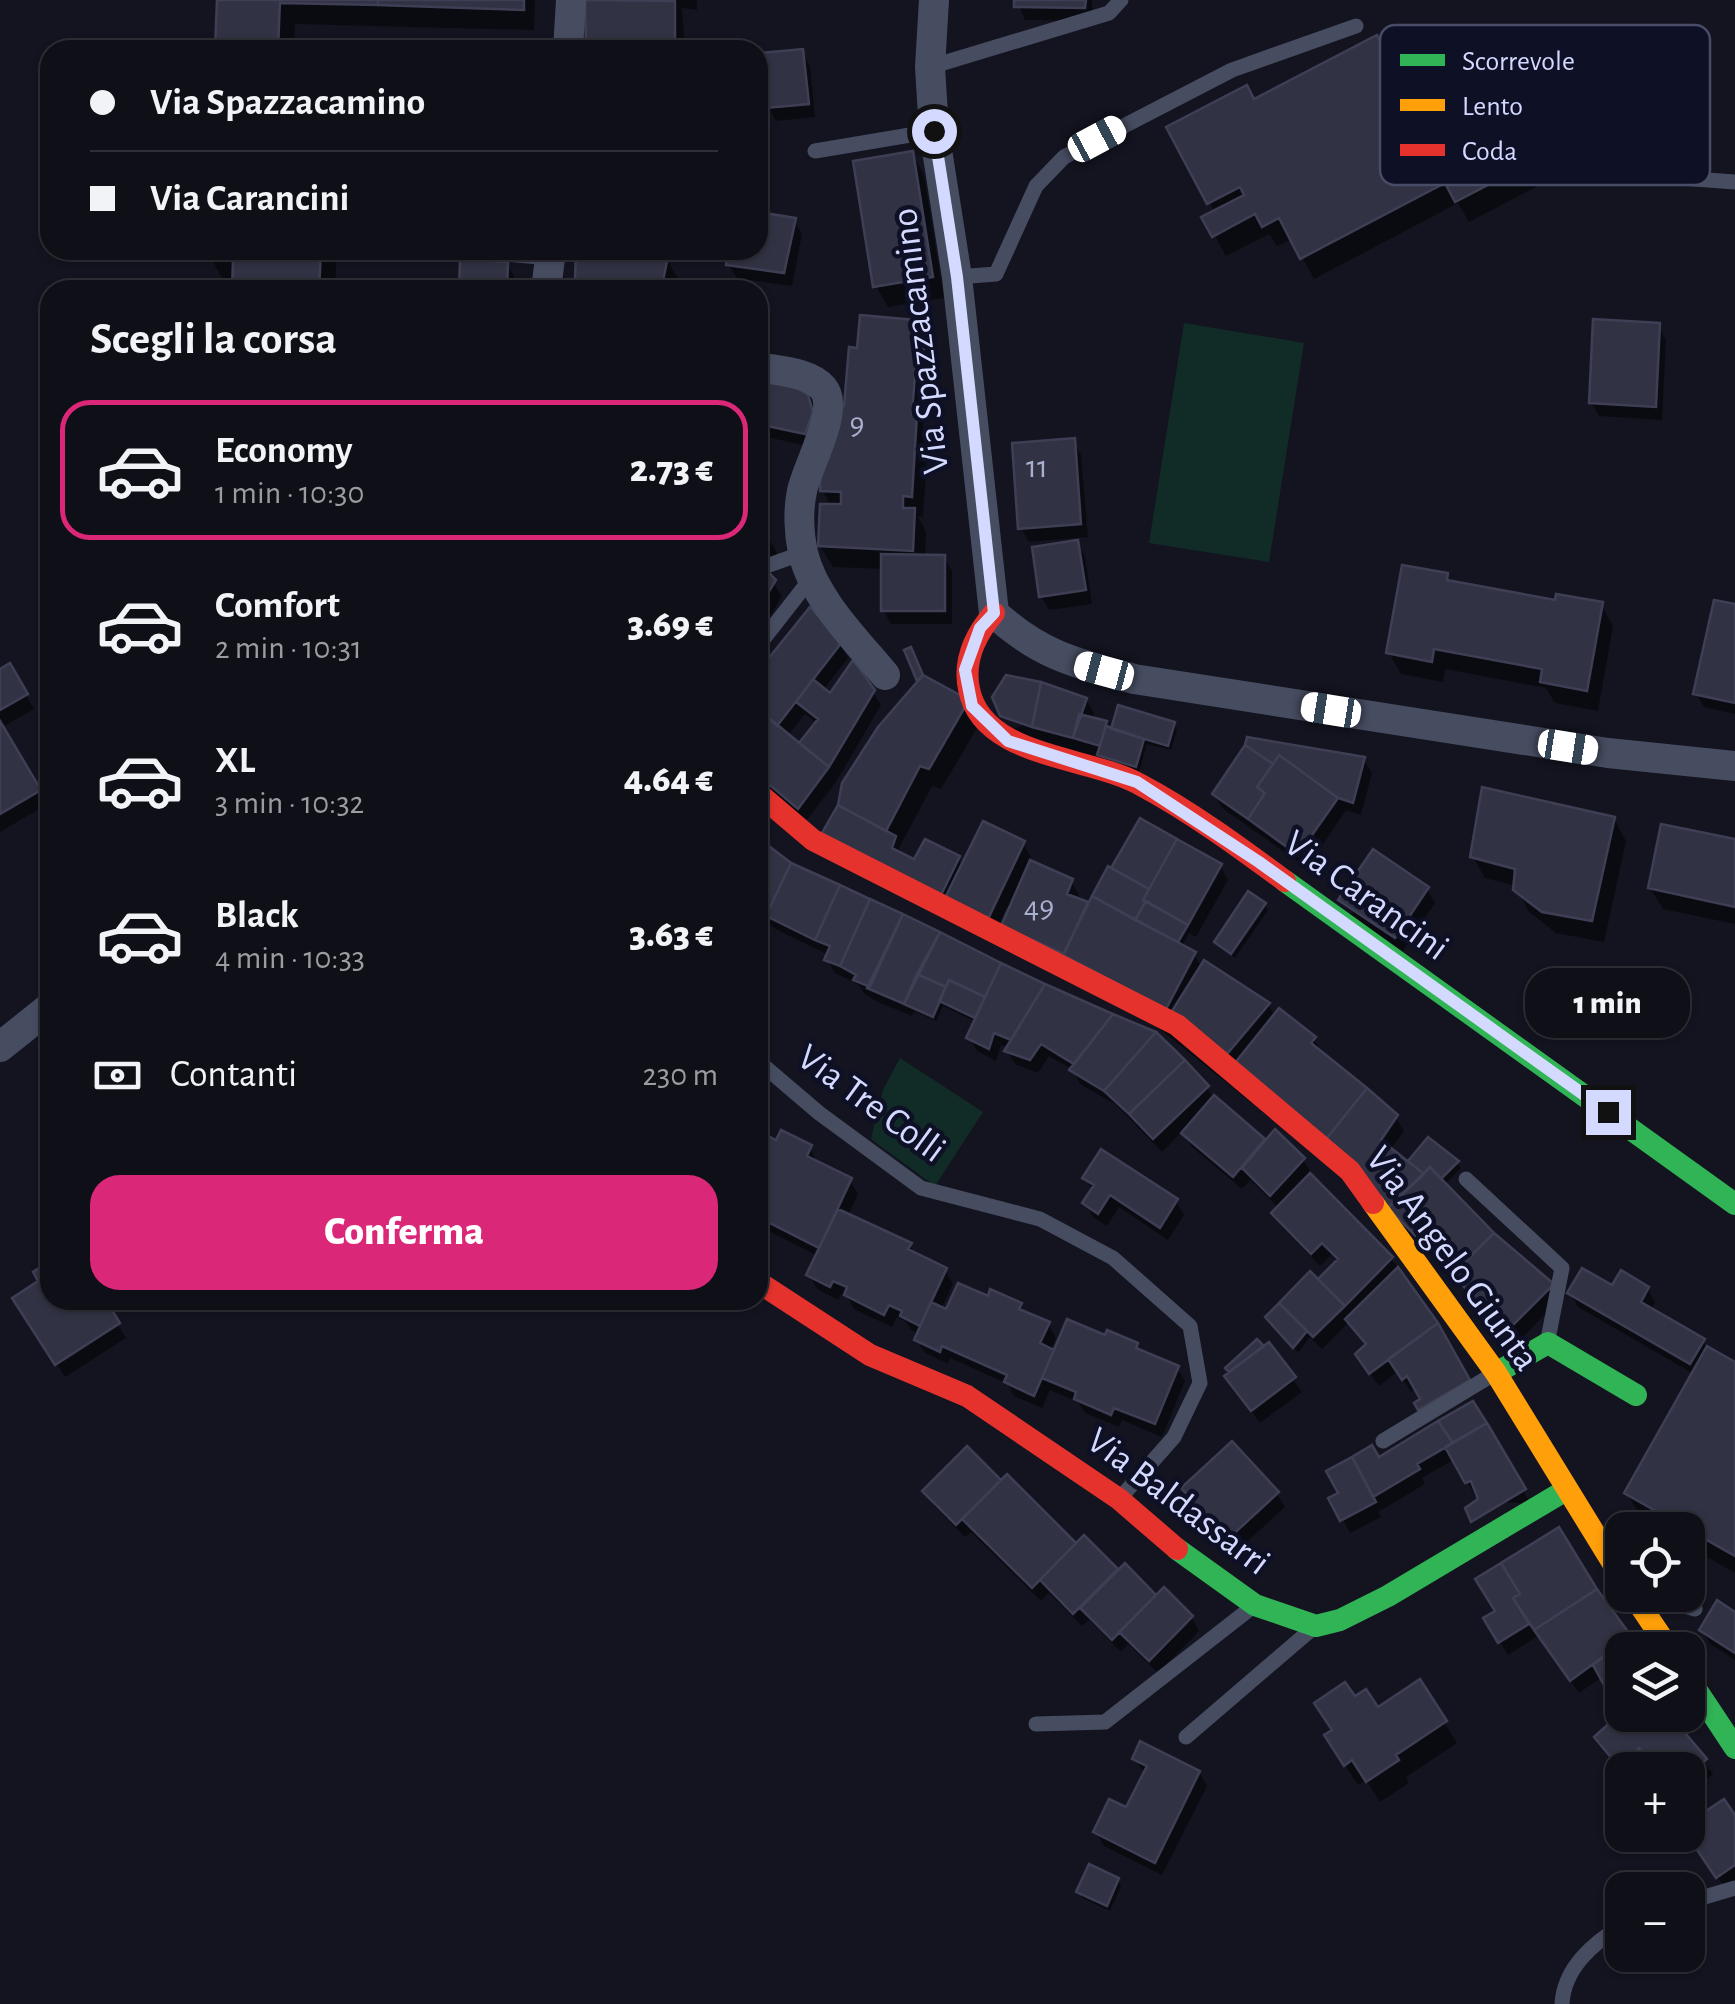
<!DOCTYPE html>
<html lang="it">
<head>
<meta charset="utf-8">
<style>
	:root { --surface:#0f0f18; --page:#181821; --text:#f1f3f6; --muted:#9b9ca2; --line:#2f2f37; --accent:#db2777 }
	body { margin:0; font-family:"Alegreya Sans",sans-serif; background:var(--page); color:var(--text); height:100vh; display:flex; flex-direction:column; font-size:38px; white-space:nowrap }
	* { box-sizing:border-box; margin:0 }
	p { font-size:32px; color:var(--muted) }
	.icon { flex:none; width:55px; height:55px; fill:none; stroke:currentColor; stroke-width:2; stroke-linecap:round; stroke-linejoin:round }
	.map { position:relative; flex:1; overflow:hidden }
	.sheet { position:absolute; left:40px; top:280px; width:728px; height:1030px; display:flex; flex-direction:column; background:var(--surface); border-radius:30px; box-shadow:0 2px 8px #0004,0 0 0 2px var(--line) }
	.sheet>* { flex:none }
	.top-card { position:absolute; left:40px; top:40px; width:728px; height:220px; border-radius:30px; box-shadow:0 2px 8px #0004,0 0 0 2px var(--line); display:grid; align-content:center; height:220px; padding:0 50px; background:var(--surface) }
	.fabs { position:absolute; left:1605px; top:1512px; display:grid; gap:20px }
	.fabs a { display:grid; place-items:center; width:100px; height:100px; border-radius:20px; background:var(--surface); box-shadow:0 2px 8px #0004,0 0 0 2px var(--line); font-size:50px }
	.end { position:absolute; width:45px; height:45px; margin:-22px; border:12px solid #d3d9ff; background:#111; box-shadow:0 0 0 5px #111 }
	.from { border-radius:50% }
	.bubble { position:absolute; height:70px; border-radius:30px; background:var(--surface); box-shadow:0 2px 8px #0004,0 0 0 2px var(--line); font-size:32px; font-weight:800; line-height:70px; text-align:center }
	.car { position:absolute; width:30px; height:60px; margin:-30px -15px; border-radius:12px; box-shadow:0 0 8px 2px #0007; background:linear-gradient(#fff 24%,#345 0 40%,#fff 0 76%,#345 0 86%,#fff 0) }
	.top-card b { display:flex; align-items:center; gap:35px; height:95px; font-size:38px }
	.top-card b+b { border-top:2px solid var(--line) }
	.top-card i { width:25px; height:25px; background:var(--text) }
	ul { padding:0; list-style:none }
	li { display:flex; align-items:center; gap:30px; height:140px; margin:0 20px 15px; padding:0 30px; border:5px solid transparent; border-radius:30px }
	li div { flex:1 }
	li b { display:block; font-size:38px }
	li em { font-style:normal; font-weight:800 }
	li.current { border-color:var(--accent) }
	li>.icon { width:90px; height:90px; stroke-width:1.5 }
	h2 { padding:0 50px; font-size:45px; line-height:120px }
	.pay { display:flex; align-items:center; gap:25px; height:110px; padding:0 50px; font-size:38px }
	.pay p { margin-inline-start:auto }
	.primary-button { display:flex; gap:20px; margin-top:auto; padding:20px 50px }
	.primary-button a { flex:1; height:115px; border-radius:30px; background:var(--accent); color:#fff; font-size:40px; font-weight:800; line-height:115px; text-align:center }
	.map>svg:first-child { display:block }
</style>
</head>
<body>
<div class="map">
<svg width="1735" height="2004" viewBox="0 0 1735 2004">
	<rect width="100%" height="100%" fill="#141420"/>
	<path fill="#112c26" d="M1184,323L1304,343L1269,562L1149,543Z
		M900,1058L983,1112L935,1186L871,1139L883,1090Z"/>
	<path fill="#0007" fill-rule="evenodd" d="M220,0H535L534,30L295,24L294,50H218Z
		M588,0H697V10L682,8L685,50H589Z
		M1017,0H1092V21L1025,20Z
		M802,52L810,66L815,117L776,121L768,107Z
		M1390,62L1439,94L1488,96L1536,187L1469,222L1458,203L1314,279L1293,239L1277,246L1269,234L1226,256L1205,218L1215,213L1170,128Z
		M912,154L924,175L944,298L888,307L876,286Z
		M758,214L794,221L802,234L792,286L737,278L729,265L730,258L684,250H758Z
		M210,250H337L335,290H235V286L226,285L210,257Z
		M579,250H653L652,255L667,259L679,281L677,290H575Z
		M507,264L515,278L514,290H461Z
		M925,324L937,345L934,383H927L923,429L928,438L923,517L918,516L926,532L925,557H944L952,571V624H891L883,610V569L833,567L820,546L832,507L822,490L846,409Z
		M1658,326L1666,340L1662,420L1599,416L1591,402Z
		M758,377L806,396L815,411L812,447L758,435Z
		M1073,441L1081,455L1088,537L1029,542L1021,528Z
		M758,535L769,539L777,553L758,578Z
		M1077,543L1085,557L1092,604L1049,610L1041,596Z
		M1446,576L1450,583L1557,603L1601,605L1613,626L1598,711L1555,703L1546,688L1445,669L1443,682L1401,674L1389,653Z
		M769,577L782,596L758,636V581Z
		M1735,607V714L1704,707L1696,694Z
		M840,644L848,658L823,690L831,697L872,691L881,705L836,782L806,821L758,781V712L761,706L758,686L768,677L763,669ZM805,714L818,724L799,747L787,737Z
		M907,651L913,656L923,678L980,723L941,789L932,786L899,848L901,855L915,862L958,858L963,867L1023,843L1031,857L1029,863L1071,881L1079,895L1077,900L1089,908L1141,821L1220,866L1228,880L1196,937L1189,933L1182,947L1194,954L1202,968L1268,1004L1275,1017L1314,1039L1325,1058L1396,1117L1404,1131L1390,1150L1415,1170L1411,1161L1428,1141L1457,1163L1461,1168L1444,1185L1493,1235L1552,1286L1560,1299L1514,1346L1464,1288L1399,1222L1011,909L1007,907L996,931L833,847L920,681Z
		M9,667L34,709L1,728L46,805L0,832V672Z
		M1086,700L1094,713L1091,720L1106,724L1112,735L1174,724L1177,730L1171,750L1147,744L1139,772L1011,730Z
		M1364,760L1372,773L1361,815L1346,810L1307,868L1222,808L1214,794Z
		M1614,819L1626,841L1604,942L1556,933L1528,911L1516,886L1485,878L1473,857Z
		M758,840L790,865L1043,986L1207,1088L1214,1100L1267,1143L1303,1159L1311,1173L1309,1176L1391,1258L1436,1325L1476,1394L1428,1422L1418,1404L1423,1399L1417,1389L1411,1392L1398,1371L1379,1386L1366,1368L1367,1347L1349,1322L1322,1349L1310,1337L1298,1353L1268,1317L1310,1274L1318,1282L1338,1262L1331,1255L1320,1266L1282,1227L1274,1213L1279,1208L1250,1180L1242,1189L1192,1147L1183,1131L1162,1152L1115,1104L1080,1084L1072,1069L1049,1056L1038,1073L1015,1064L1007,1051L1009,1048L1001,1045L996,1061L977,1051L969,1038L976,1022L943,1006L936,1021L914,1011L912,1016L878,1002L864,994L859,985L835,973L827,960L829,955L777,930L758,916Z
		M1735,842V924L1663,909L1650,888Z
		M1427,889L1435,903L1403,951L1349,914Z
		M1264,904L1268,910L1235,958L1221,948L1217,942Z
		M758,1134L777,1143L810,1147L817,1164L850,1180L858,1194L848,1216L910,1245L916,1256L945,1270L953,1284L941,1309L948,1312L989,1300L1020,1305L1025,1314L1048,1324L1056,1338L1050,1351L1107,1338L1136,1345L1141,1352L1177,1368L1185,1381L1162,1437L1122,1420L1119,1427L1085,1413L1078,1402L1050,1390L1042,1408L1014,1396L1008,1384L950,1358L948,1364L925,1353L917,1340L919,1334L911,1330L906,1322L897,1317L892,1327L854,1309L847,1296L841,1294L838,1300L817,1289L809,1275L818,1256L758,1226Z
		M1085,1178L1176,1201L1184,1215L1168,1240L1119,1207L1107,1226L1093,1217L1085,1203L1093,1191Z
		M50,1264V1300H103L126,1338L65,1377L23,1312Z
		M1647,1288L1655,1302L1651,1310L1703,1341L1708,1350L1735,1365V1573L1688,1546V1530H1660L1643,1521L1627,1493L1694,1374L1578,1307L1570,1293Z
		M1268,1345L1302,1392L1260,1423L1236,1390L1228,1368Z
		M1485,1425L1531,1504L1482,1500L1479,1495L1475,1496L1455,1459L1422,1478L1425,1484L1378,1512L1381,1517L1350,1533L1332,1499L1378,1460Z
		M967,1450L1001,1484L1007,1478L1076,1547L1084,1539L1118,1573L1191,1617L1199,1631L1158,1673L1128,1644L1121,1652L1089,1620L1082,1626L1049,1593L1041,1601L971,1532L965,1537L933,1505L925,1492Z
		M1184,1489L1277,1494L1285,1507L1236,1552L1192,1502Z
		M1478,1580L1595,1591L1637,1650H1622V1712L1602,1677L1579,1693L1538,1636L1508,1655L1486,1619L1498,1612Z
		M1735,1615V1660L1710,1644L1702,1630Z
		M1419,1683L1457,1743L1406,1777L1409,1783L1380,1802L1366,1780L1358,1785L1339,1756L1334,1731L1378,1710Z
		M1623,1715H1667L1713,1774L1688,1796V1770H1657L1648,1760L1637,1770L1622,1772L1597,1738Z
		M1134,1758L1199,1772L1207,1786L1162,1875L1104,1846L1096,1832L1127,1810L1145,1774Z
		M1723,1802L1735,1820V1884L1726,1890L1688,1832V1826Z
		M1118,1880L1121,1886L1110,1911L1082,1898L1079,1892Z"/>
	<path fill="#313243" stroke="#3e3f55" stroke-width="2.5" d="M217,0H280L278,50H215Z
		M280,0H378V5L280,3Z
		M378,0H524V10L378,5Z
		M585,0L675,1V50H586Z
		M1014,0H1086L1085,8L1014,7Z
		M1377,35L1390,60L1415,46L1439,91L1477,72L1526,165L1455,202L1445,183L1300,259L1279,218L1262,227L1255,214L1212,237L1201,217L1244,195L1240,187L1207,204L1166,127L1247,85L1254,99Z
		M803,49L809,104L766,108L760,53Z
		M913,151L933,277L873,287L853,161Z
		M758,212L796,218L784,273L726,265L729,250H758Z
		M208,250H321L319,290H232L233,259L207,258Z
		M576,250H641L668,257L661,290H628L575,280Z
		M460,259L508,262L507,290H459Z
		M575,280L628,290H572Z
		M860,315L926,321L923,363L916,362L912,414H917L912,497L903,496V508H915L913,551L818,546L820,504H841V492L820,491L822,445L835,405L844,406L849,347L857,348Z
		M1593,319L1660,323L1656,407L1589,403Z
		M758,375L788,382L808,395L813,412L805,434L758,424Z
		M1075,438L1081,524L1018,529L1012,443Z
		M1078,540L1086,590L1039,597L1032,547Z
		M881,554L945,555V611H881Z
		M1402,565L1448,573L1447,580L1555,600L1556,594L1603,602L1587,691L1540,682L1542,669L1434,649L1432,662L1386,653Z
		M770,574L776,580L758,610V579Z
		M1714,600L1735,604V703L1693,694Z
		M810,607L842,642L777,726L758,709L761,701L758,697V683L767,674L760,669Z
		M911,647L923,675L917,681L904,650Z
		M853,660L875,690L829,767L799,743L818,719L796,702L813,679L830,693Z
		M10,663L28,694L0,710V669Z
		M923,675L969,700L929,769L920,766L886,831L838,805L842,783L878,727Z
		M1006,675L1041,682L1032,727L1000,716L992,697Z
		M1041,682L1087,698L1073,738L1032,727Z
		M1118,705L1175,722L1168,746L1111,729Z
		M758,709L829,767L798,809L758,775Z
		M1079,714L1107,721L1100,746L1073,738Z
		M0,721L41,790L0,814Z
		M1106,726L1144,739L1136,767L1097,755Z
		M1247,737L1365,757L1353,803L1338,798L1279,755L1273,764L1245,745Z
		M1245,745L1273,764L1257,787L1265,793L1248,819L1212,794Z
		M1279,755L1338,798L1298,855L1248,819L1265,793L1257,787Z
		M1482,787L1615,817L1592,921L1542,912L1513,890L1515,869L1470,857Z
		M838,805L896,836L892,848L914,859L925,839L960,856L941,895L822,833Z
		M1140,818L1177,839L1149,889L1111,868Z
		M983,821L1025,841L988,919L945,898Z
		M1661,824L1735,839V907L1648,888Z
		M1177,839L1222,864L1188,925L1143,900Z
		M761,840L791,863L766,916L758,910V846Z
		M1373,849L1429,887L1395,938L1338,900Z
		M1030,860L1073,879L1067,894L1088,902L1064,954L1001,926Z
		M791,863L840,885L815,940L766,916Z
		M1108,866L1149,889L1143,900L1146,901L1135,920L1092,896Z
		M840,885L870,899L840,966L824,960L830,946L815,940Z
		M1248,891L1266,903L1231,954L1214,942Z
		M1092,896L1196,952L1166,1009L1063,955Z
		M870,899L903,914L870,987L853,980L856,975L840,966Z
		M1146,901L1188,925L1178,942L1135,920Z
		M903,914L940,932L904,1004L867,988Z
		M940,932L1001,963L985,997L949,980L946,987L917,974Z
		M1204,960L1270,1003L1227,1054L1172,1011Z
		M1001,963L1045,984L1011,1040L994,1033L989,1049L966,1038Z
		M917,974L946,987L933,1017L904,1004Z
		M949,980L985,997L975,1018L939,1001Z
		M1045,984L1113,1014L1074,1064L1041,1044L1030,1060L1004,1051Z
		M1279,1008L1316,1037L1311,1043L1367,1088L1327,1138L1234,1064Z
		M1113,1014L1156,1032L1104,1091L1069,1070Z
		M1156,1032L1185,1060L1129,1114L1104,1091Z
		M1185,1060L1209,1086L1153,1139L1129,1114Z
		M1367,1088L1398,1115L1381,1140L1424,1174L1388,1208L1327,1138Z
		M1214,1095L1265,1139L1233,1177L1181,1133Z
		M1275,1129L1305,1158L1270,1196L1242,1168Z
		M781,1130L812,1145L807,1156L852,1178L819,1248L758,1217V1131L776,1140Z
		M1428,1137L1459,1161L1441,1179L1430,1167L1424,1174L1408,1161Z
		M1101,1149L1178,1199L1160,1228L1110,1195L1098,1214L1082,1203L1094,1185L1082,1178Z
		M1430,1167L1494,1233L1453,1274L1388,1208Z
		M1310,1173L1393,1257L1345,1306L1318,1279L1338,1259L1322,1243L1311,1254L1271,1213Z
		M838,1209L912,1243L908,1249L947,1268L920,1326L900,1316L902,1311L889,1305L884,1315L844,1295L847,1287L833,1281L830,1287L806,1275Z
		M1494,1233L1554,1284L1504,1334L1453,1274Z
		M50,1261V1300H106L120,1323L55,1365L12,1298L38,1281L33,1272Z
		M1398,1267L1438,1323L1369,1374L1355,1354L1366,1344L1345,1319Z
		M1582,1268L1612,1285L1621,1270L1649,1287L1641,1302L1705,1339L1690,1364L1567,1293Z
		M1310,1271L1345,1306L1313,1337L1279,1303Z
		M958,1283L988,1296L990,1289L1022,1303L1019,1309L1050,1322L1040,1343L1054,1350L1034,1396L1004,1382L1007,1375L942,1346L940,1352L914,1340L931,1302L946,1309Z
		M1279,1303L1307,1331L1293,1348L1265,1317Z
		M1067,1319L1105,1335L1107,1330L1138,1343L1136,1348L1179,1366L1155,1424L1114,1408L1111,1415L1074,1399L1076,1392L1042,1378Z
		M1438,1323L1470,1380L1418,1410L1414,1403L1420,1399L1407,1376L1402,1380L1388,1359Z
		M1257,1339L1264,1346L1229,1372L1225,1368Z
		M1269,1342L1296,1377L1251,1411L1224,1376Z
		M1707,1346L1735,1362V1556L1624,1493Z
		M1473,1401L1487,1423L1453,1443L1438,1421Z
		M1438,1421L1453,1443L1417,1464L1420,1469L1373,1497L1352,1457L1372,1445L1379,1457Z
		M1487,1423L1526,1489L1471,1522L1465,1508L1478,1499L1471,1481L1465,1483L1445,1447Z
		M1232,1441L1279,1492L1227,1540L1181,1488Z
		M967,1446L1001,1480L956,1525L922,1491Z
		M1352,1457L1376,1502L1340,1521L1328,1498L1338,1493L1326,1471Z
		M1007,1474L1076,1543L1032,1588L962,1519Z
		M1559,1527L1597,1589L1534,1630L1513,1598L1520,1594L1501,1563Z
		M1084,1535L1118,1569L1073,1614L1040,1580Z
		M1125,1563L1156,1595L1112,1640L1080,1608Z
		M1501,1563L1520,1594L1513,1598L1529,1624L1498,1643L1483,1618L1495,1611L1475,1579Z
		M1164,1587L1193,1616L1149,1661L1119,1632Z
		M1597,1589L1631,1636L1570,1681L1534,1630Z
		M1717,1600L1735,1612V1653L1699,1630Z
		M1631,1636L1641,1650H1622L1620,1714L1593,1665Z
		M1420,1679L1447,1721L1396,1755L1399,1760L1366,1782L1352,1760L1344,1766L1324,1735L1332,1730L1314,1703L1345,1682L1355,1696L1366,1689L1378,1707Z
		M1622,1712V1715H1670L1707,1759L1688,1776V1770H1658L1639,1748L1618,1766L1594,1737Z
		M1140,1741L1200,1771L1155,1863L1093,1832L1109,1799L1126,1807L1147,1766L1132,1759Z
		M1724,1799L1735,1815V1865L1716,1878L1687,1835L1688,1823Z
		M1089,1864L1119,1878L1107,1906L1076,1892Z"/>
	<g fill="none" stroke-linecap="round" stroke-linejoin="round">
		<path stroke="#474d61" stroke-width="15" d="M930,67L1109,13L1121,0
			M815,151L934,131
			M1586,171L1735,182
			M462,250L550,258
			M957,277L996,274L1036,186L1064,157L1232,70L1356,26
			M758,569L803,553
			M762,641L812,577
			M758,1061L819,1113L921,1188L1040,1219L1113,1258L1190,1326L1200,1383L1174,1437L1122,1496
			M1466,1179L1562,1268L1548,1339
			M1383,1441L1492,1375
			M1649,1595L1695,1609
			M1036,1724L1105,1722L1251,1608
			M1186,1737L1313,1628
			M1688,1902L1735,1888
			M1562,2004C1564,1967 1594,1943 1622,1925"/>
		<path stroke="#474d61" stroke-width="30" d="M934,0L930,67L934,131L957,277L994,613C1040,655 1075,663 1134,679L1608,753L1735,766
			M568,50L571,0
			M546,290L551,250
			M758,367C777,371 810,372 823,388C841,409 807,466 802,491C798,510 799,534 803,553C814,599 856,640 885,675
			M0,1047L50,1007"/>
		<path stroke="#30b455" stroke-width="22" d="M1285,881L1735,1204
			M1496,1373L1548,1343L1636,1395
			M1177,1549L1255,1605L1316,1626L1340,1620L1388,1596L1566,1490
			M1688,1677L1735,1748"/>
		<path stroke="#ff9f0a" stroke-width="22" d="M1373,1203L1496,1373L1622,1578
			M1633,1595L1670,1650"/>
		<path stroke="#e5322d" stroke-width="22" d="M994,613C975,635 963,660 969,689C982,758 1089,756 1139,784C1190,811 1239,847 1285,881
			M758,793L813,840L1177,1025L1350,1171L1373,1203
			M758,1282L870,1355L967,1396L1119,1499L1177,1549"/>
	</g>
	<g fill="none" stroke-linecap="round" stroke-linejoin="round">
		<path stroke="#d3d9ff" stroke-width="12" d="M934,131L957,277L994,613L980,628L965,670L972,706L1008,741L1137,782L1259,862L1608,1112"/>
	</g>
	<g text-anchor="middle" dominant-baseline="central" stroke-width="9" stroke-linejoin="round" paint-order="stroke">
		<g font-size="32" fill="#aaafd0">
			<text x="857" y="424">9</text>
			<text x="1037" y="467">11</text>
			<text x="1039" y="907">49</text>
		</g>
		<g font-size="38" fill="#d3d9ff" stroke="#0e1026">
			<text transform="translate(921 341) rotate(-97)">Via Spazzacamino</text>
			<text transform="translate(1366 896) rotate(36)">Via Carancini</text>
			<text transform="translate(871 1104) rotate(36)">Via Tre Colli</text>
			<text transform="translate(1452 1259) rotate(54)">Via Angelo Giunta</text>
			<text transform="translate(1178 1502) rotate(37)">Via Baldassarri</text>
		</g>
	</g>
	<rect x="1380" y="25" width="330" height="160" rx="15" fill="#0e1026" stroke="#494c67" stroke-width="2.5"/>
	<rect x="1400" y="54" width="45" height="12" fill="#30b455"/>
	<rect x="1400" y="99" width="45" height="12" fill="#ff9f0a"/>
	<rect x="1400" y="144" width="45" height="12" fill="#e5322d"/>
	<g font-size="28" fill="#d3d9ff">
		<text x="1462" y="70">Scorrevole</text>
		<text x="1462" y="115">Lento</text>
		<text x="1462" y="160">Coda</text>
	</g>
</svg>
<div class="fabs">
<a><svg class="icon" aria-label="locate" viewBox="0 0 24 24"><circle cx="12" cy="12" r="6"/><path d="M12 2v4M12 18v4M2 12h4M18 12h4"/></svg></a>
<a><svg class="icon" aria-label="layers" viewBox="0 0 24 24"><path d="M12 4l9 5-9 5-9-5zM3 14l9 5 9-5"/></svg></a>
<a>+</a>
<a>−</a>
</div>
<i class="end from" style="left:934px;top:131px"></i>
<i class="end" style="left:1608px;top:1112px"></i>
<div class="bubble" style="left:1525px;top:968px;width:165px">1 min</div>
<i class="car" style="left:1097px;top:139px;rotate:62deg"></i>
<i class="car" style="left:1104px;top:671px;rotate:285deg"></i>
<i class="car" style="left:1331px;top:710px;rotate:279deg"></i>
<i class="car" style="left:1568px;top:747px;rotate:99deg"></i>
<div class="top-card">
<b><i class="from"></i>Via Spazzacamino</b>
<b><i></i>Via Carancini</b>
</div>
<section class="sheet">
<h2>Scegli la corsa</h2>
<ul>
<li class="current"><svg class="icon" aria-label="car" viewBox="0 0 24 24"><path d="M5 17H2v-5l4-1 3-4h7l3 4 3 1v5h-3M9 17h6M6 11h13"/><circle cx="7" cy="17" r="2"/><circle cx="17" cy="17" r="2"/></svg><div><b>Economy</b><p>1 min · 10:30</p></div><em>2.73 €</em></li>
<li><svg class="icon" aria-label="car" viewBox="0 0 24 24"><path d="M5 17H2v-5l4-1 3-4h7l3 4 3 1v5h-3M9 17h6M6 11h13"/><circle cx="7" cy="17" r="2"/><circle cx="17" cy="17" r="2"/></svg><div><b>Comfort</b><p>2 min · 10:31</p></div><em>3.69 €</em></li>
<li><svg class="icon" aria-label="car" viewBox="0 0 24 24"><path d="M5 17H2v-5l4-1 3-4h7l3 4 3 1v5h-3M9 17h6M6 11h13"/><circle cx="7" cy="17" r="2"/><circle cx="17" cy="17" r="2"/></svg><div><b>XL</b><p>3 min · 10:32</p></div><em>4.64 €</em></li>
<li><svg class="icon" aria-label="car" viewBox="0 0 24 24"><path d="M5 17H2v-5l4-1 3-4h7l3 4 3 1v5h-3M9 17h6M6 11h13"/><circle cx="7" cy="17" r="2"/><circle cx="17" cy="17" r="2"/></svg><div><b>Black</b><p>4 min · 10:33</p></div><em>3.63 €</em></li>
</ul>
<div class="pay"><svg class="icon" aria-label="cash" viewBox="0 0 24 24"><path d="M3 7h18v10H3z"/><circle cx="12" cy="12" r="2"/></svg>Contanti<p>230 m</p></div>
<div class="primary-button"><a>Conferma</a></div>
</section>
</div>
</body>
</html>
